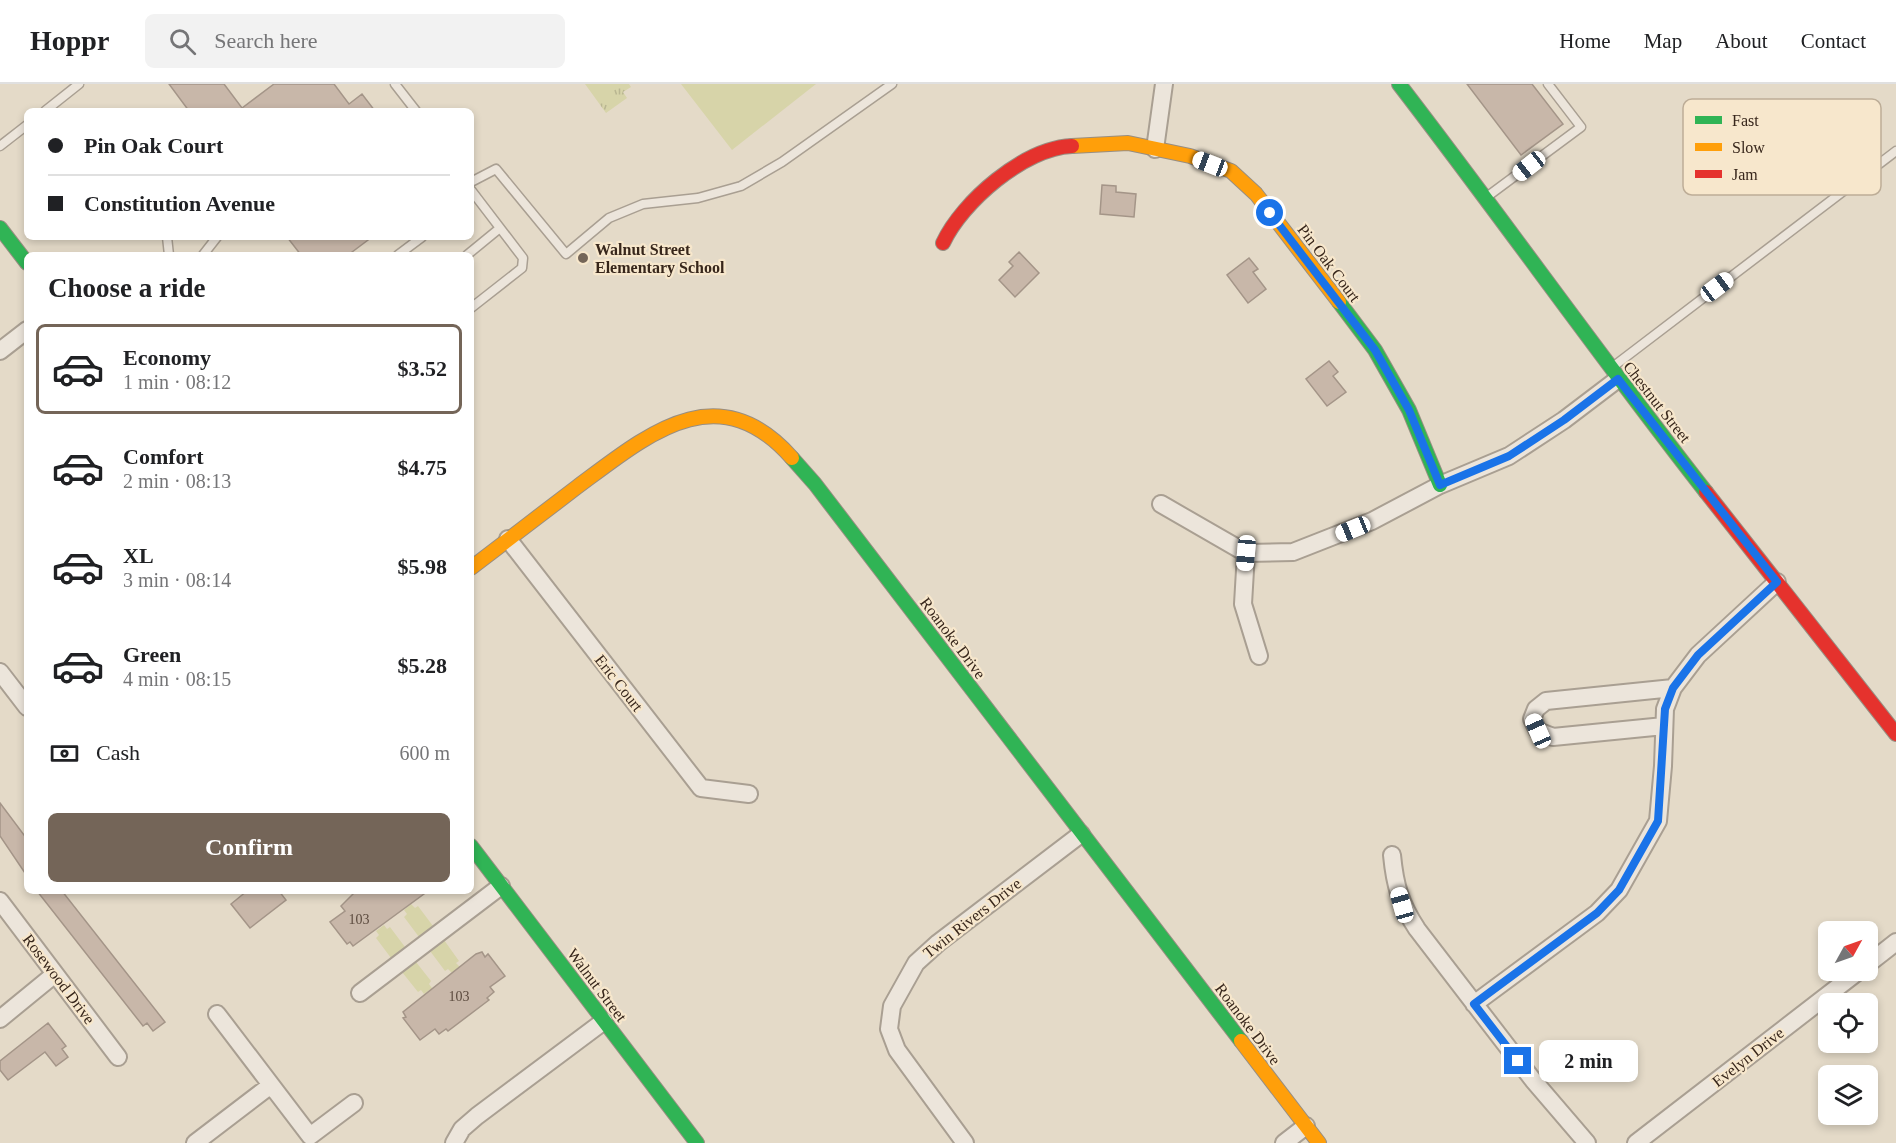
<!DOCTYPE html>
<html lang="en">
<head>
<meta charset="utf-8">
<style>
	:root { --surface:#fff; --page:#f2f2f2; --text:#202124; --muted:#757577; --line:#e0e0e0; --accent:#746558 }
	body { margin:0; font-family:Georgia,serif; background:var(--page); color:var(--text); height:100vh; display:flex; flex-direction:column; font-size:22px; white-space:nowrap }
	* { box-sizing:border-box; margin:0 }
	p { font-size:20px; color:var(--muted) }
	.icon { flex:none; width:33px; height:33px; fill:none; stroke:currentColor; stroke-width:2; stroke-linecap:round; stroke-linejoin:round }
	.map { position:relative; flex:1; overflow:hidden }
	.side { position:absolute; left:24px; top:168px; width:450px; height:642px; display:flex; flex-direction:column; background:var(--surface); border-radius:9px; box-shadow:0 3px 9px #0003 }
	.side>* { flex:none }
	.top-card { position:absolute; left:24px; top:24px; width:450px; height:132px; border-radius:9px; box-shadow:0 3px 9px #0003; display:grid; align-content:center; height:132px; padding:0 24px; background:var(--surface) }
	.needle { width:39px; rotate:50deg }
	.tools { position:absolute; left:1818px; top:837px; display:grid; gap:12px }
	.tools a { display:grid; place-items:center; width:60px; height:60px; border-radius:9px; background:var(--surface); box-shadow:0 3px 9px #0003; font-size:30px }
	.end { position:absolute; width:27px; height:27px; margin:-14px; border:8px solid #1a73e8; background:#fff; box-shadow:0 0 0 3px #fff }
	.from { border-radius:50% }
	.bubble { position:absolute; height:42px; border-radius:9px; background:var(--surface); box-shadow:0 3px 9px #0003; font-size:20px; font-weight:600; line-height:42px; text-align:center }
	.car { position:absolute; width:18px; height:36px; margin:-18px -9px; border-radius:8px; box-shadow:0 0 4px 2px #0007; background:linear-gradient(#fff 24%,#345 0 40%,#fff 0 76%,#345 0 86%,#fff 0) }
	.top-card b { display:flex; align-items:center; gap:21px; height:57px; font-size:22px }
	.top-card b+b { border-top:2px solid var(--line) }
	.top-card i { width:15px; height:15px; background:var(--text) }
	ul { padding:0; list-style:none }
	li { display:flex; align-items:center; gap:18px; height:90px; margin:0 12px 9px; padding:0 12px; border:3px solid transparent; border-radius:9px }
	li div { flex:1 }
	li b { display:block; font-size:22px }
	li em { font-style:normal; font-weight:600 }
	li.on { border-color:var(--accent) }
	li>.icon { width:54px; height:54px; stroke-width:1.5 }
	h2 { padding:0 24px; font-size:27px; line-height:72px }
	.pay { display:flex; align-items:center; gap:15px; height:66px; padding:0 24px; font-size:22px }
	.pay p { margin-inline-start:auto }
	.primary-button { display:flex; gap:12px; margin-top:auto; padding:12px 24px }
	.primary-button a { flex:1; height:69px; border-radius:9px; background:var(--accent); color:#fff; font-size:24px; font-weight:600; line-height:69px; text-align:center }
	header { display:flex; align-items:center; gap:36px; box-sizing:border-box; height:84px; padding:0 30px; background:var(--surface); border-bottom:2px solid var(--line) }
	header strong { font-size:28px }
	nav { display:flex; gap:33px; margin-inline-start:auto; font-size:21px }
	.search { width:420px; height:54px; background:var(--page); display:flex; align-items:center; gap:15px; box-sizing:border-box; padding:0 21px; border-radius:9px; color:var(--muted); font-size:22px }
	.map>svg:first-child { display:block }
</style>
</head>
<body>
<header>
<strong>Hoppr</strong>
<div class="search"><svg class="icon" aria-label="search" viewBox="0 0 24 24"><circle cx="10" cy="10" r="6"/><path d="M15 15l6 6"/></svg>Search here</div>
<nav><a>Home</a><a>Map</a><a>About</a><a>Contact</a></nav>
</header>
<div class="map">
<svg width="1896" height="1059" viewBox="0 0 1896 1059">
	<defs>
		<pattern id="park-tufts" width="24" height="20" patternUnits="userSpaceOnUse" patternTransform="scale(1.5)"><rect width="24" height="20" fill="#d7d4a9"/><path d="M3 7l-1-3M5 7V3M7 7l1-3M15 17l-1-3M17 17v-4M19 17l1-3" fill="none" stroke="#b9b691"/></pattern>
	</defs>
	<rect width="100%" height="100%" fill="#e4dac8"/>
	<path fill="#d7d4a9" d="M681,0H816L732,66Z
		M411,820L415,824L418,822L433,842L419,853L404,833L407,830L404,826Z
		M384,841L387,845L390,843L405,863L391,874L376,854L379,851L376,847Z
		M444,856L459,877L456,879L460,883L452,889L448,885L445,887L430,867Z
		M416,878L431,897L429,900L432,904L424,910L421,906L418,908L402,888Z"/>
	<path fill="url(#park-tufts)" d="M585,0H629L631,3L623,8L627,14L606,29Z"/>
	<path fill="#c8b7a9" stroke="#a49588" stroke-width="1.5" d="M169,0H224L242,24L274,0H334L349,20L362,10L375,27H189Z
		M1467,0H1532L1563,40L1521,71Z
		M1102,101L1116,102V108L1136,110L1134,133L1100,130Z
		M287,153H372L348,171H301Z
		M1019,168L1039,189L1015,213L999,196L1013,182L1009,178Z
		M1249,174L1258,185L1253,188L1266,205L1248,219L1227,191Z
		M1329,277L1338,288L1333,292L1346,308L1327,322L1306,295Z
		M0,719L27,755V792L0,752Z
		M37,807H62L165,938L153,947L147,939L143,942Z
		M247,807H279L286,816L250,844L231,820Z
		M356,807H428L353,862L350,858L347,860L330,838L345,827L341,822Z
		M482,868L485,873L488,870L505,892L490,903L494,908L487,914L489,916L448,947L446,945L439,950L435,945L420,956L403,934L406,933L403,928L476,870Z
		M48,939L66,962L62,965L68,973L56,982L45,968L8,996L0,986V977Z"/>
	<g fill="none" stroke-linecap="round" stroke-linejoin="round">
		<defs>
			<path id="lane" d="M395,0L416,27
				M45,27L79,0
				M0,62L27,41
				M471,98L496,85L566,170L609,134L643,120L698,114L741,102L782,78L892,0
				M471,106L523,174L522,184L471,224
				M1488,112L1581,43L1548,0
				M167,153L169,171
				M203,171L217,153
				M398,171L422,153
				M467,171L500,144
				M1610,285L1896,67"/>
			<path id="street" d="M1155,65L1164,0
				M0,267L27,246
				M1161,420L1246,469L1293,468L1372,437L1440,401L1509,372L1564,336L1618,295
				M508,455L701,704L749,710
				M1246,469L1243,520L1259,572
				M0,588L27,623
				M1664,642L1553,653L1538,647L1532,635L1536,625L1546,617L1673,604
				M1392,771C1395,802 1400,819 1417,845L1533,996L1587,1059
				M0,817L118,973
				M1868,880L1896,858
				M360,909L501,802
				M1474,920L1597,829L1619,806L1658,737L1663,682L1665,625L1673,604L1698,571L1777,498
				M217,930L310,1052L354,1019
				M0,935L55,890
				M195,1059L271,1001
				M454,1059L462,1045L477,1032L604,937
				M965,1059L897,966L889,945L892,922L916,879L938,859L1081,750
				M1284,1059L1306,1042
				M1636,1059L1860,886"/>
			<path id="fast" d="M1399,0C1503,135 1601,274 1706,408
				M0,144L27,179
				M1339,218L1375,266L1409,326L1440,401
				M792,374L815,400L1241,957
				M471,762L697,1059"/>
			<path id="slow" d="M1072,62L1128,59L1190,72L1231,87L1256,110L1339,218
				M471,484C506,457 542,430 577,403C646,352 717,289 792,374
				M1241,957L1319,1059"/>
			<path id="jam" d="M943,159C962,118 1024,64 1072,62
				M1706,408L1896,650"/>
		</defs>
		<use href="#lane" stroke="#a99f92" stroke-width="11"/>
		<use href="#street" stroke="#a99f92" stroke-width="20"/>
		<use href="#fast" stroke="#988e82" stroke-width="16"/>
		<use href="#slow" stroke="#988e82" stroke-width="16"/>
		<use href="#jam" stroke="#988e82" stroke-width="16"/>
		<use href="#lane" stroke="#ece5db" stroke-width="8"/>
		<use href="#street" stroke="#ece5db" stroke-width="16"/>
		<use href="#fast" stroke="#30b455" stroke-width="14"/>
		<use href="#slow" stroke="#ff9f0a" stroke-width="14"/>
		<use href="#jam" stroke="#e5322d" stroke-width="14"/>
	</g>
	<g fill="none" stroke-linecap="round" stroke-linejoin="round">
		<path stroke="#1a73e8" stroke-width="8" d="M1270,129L1375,266L1409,326L1440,401L1509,372L1564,336L1618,295L1777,498L1698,571L1673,604L1665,625L1658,737L1619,806L1597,829L1474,920L1518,977"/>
	</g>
	<circle fill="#746558" stroke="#f7e7cc" stroke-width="2" cx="583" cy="174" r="6"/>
	<g text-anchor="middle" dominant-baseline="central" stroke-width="4.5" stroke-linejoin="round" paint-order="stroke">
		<g font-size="14" fill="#5b4a3e">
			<text x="359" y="835">103</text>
			<text x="459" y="912">103</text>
		</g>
		<g font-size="16" font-weight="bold" fill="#37261b" stroke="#f7e7cc" text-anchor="start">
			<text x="595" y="165">Walnut Street<tspan x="595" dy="18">Elementary School</tspan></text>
		</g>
		<g font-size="16" fill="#37261b" stroke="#f7e7cc">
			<text transform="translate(1329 179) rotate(53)">Pin Oak Court</text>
			<text transform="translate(1657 318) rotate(52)">Chestnut Street</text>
			<text transform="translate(953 554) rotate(53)">Roanoke Drive</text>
			<text transform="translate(619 599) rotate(52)">Eric Court</text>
			<text transform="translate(972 834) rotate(-38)">Twin Rivers Drive</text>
			<text transform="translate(59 895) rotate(53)">Rosewood Drive</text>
			<text transform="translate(597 901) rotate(53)">Walnut Street</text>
			<text transform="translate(1248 940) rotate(53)">Roanoke Drive</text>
			<text transform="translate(1748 973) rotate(-38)">Evelyn Drive</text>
		</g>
	</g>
	<rect x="1683" y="15" width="198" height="96" rx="9" fill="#f7e7cc" stroke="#bdad97" stroke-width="1.5"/>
	<rect x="1695" y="32" width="27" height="8" fill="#30b455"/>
	<rect x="1695" y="59" width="27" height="8" fill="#ff9f0a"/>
	<rect x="1695" y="86" width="27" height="8" fill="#e5322d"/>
	<g font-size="16" fill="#37261b">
		<text x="1732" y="42">Fast</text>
		<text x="1732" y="69">Slow</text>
		<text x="1732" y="96">Jam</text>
	</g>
</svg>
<div class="tools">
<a><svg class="needle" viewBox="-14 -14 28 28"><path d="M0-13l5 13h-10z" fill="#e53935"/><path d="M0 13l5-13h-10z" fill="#757577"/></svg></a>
<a><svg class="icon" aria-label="locate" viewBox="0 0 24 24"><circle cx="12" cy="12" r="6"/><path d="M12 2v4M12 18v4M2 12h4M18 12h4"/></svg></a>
<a><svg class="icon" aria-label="layers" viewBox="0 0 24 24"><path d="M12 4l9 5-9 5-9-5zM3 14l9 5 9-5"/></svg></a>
</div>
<i class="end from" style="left:1270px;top:129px"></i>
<i class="end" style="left:1518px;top:977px"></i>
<div class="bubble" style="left:1539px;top:956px;width:99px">2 min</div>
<i class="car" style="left:1210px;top:80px;rotate:291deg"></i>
<i class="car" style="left:1529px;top:82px;rotate:232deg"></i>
<i class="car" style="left:1717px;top:203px;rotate:53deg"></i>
<i class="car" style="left:1353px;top:445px;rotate:248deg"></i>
<i class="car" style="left:1246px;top:469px;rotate:185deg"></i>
<i class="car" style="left:1538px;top:647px;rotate:336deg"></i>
<i class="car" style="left:1402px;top:821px;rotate:344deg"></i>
<div class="top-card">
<b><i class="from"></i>Pin Oak Court</b>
<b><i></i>Constitution Avenue</b>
</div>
<section class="side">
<h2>Choose a ride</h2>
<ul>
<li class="on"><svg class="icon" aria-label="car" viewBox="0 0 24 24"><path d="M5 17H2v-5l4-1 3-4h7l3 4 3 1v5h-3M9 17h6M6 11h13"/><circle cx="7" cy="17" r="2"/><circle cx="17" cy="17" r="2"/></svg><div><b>Economy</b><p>1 min · 08:12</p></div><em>$3.52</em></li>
<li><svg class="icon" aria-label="car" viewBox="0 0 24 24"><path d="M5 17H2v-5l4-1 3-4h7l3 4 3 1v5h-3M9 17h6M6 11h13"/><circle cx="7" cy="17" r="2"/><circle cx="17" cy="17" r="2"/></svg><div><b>Comfort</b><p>2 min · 08:13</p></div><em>$4.75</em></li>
<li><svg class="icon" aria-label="car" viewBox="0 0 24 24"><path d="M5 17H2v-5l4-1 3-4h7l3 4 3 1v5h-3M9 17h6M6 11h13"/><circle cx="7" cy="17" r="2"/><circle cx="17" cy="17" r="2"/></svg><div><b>XL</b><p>3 min · 08:14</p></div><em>$5.98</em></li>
<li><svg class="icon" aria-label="car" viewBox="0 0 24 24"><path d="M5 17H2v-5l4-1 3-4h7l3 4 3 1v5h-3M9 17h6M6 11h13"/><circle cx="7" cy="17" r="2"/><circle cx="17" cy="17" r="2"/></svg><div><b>Green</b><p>4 min · 08:15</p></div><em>$5.28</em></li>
</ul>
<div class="pay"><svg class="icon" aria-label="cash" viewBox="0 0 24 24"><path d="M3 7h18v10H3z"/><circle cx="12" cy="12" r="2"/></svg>Cash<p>600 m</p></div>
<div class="primary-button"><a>Confirm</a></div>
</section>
</div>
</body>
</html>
